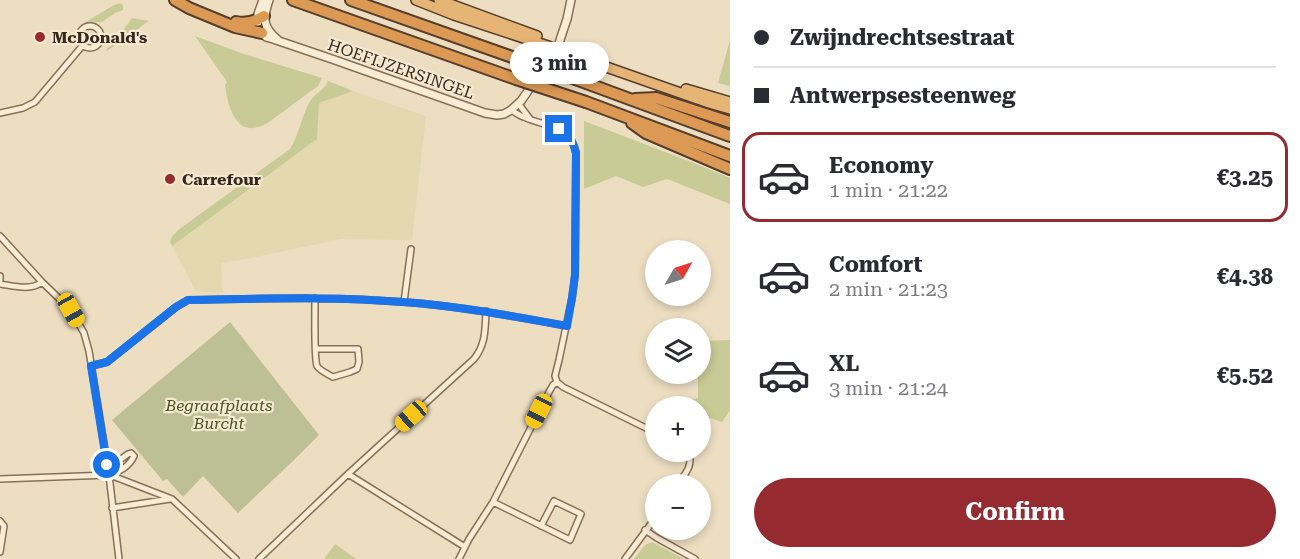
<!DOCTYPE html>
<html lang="en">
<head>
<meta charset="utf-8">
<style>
	:root { --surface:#fff; --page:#f7f7f7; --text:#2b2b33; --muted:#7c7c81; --line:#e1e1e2; --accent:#952a30 }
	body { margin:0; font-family:"Roboto Serif",serif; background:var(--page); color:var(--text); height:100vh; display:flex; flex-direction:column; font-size:22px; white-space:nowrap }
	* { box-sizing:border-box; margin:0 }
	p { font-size:20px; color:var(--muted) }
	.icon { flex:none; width:33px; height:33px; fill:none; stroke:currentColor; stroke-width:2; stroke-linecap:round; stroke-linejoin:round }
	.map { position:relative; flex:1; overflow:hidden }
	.sheet { display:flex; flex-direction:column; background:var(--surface); width:570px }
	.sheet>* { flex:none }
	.hud { display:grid; align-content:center; height:132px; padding:0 24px; background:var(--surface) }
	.needle { width:39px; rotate:51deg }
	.buttons { position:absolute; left:645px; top:240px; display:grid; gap:12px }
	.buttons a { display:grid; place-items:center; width:66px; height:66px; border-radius:50%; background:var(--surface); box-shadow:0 3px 9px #0003; font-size:30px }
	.end { position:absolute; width:27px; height:27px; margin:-14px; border:8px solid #1a73e8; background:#fff; box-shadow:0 0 0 3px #fff }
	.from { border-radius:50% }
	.bubble { position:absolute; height:42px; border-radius:21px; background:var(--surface); box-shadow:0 3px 9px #0003; font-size:20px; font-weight:700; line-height:42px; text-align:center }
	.car { position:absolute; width:18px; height:36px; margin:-18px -9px; border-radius:8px; box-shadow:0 0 4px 2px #0007; background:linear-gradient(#f5c518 24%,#345 0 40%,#f5c518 0 76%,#345 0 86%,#f5c518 0) }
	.hud b { display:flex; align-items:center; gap:21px; height:57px; font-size:22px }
	.hud b+b { border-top:2px solid var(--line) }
	.hud i { width:15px; height:15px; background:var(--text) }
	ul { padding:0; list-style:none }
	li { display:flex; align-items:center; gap:18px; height:90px; margin:0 12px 9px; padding:0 12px; border:3px solid transparent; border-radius:18px }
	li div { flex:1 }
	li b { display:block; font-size:22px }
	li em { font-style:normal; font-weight:700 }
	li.on { border-color:var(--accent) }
	li>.icon { width:54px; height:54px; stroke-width:1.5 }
	.cta { display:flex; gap:12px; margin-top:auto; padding:12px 24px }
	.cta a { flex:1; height:69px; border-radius:36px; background:var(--accent); color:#fff; font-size:24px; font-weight:700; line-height:69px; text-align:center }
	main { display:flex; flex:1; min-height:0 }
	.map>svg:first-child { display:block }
</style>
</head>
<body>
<main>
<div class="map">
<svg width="730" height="559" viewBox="0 0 730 559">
	<rect width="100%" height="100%" fill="#eddec2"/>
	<path fill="#e3d8af" d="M353,91L426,116L412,240L341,239L246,259L221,263L223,293L196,291L172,246L317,139L319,103Z"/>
	<path fill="#c8cb96" d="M120,3L123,5V10L115,13L102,22L84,23L114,5Z
		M132,18L149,21L107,51L106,49L112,45Z
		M195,36L244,54L322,78L318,86C306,95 294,103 283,112C275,117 267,125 258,127C234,135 227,101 225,85L227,82Z
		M730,40V86L718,83Z
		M328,81L353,91L319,103L317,139L172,246L170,242L172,237L178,230L290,149C299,135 301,118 309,103C313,94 324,91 328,81Z
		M584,121L694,163L730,178V204L667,179L643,187L616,176L584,189Z
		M730,340V410L722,422L710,418L701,438L700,406H688L691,400L698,398V374H700L701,341Z
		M652,542L684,559H634L645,545Z
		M335,544L356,559H324Z"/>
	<path fill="#bdc095" d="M230,322L319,435L294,460L238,513L203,476L183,497L167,479L163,481L112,420Z"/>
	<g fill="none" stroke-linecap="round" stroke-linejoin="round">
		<defs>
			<path id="minor" d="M79 37a11 11 0 1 1 22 0a11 11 0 1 1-22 0Z
				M518,103L530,119
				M511,110C515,112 520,116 524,117C547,128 570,123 576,153L575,275L572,298L559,360L555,376L557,382
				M0,113L23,108L35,102L83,45
				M0,236L42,282L71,310L84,333L89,351L109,475L119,559
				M0,276V280
				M0,284C14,286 31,291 42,282
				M315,298C315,310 314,358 317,366C320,371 328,374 333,377L350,372L357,369L359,362L358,349H316
				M404,302L411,249
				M91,366L107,362L176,307L188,300C260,299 332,296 403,302C458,306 512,316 567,326
				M557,382L563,387L656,433
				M348,474L465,547
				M110,475L172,499L236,559
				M0,479L109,475C120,471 129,467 134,456L131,453L128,454L117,462L107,465
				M678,484C685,474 694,465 688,452
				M493,502L570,540L581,514L554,501L541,526
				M112,508L170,499
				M0,521L4,526L0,552
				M645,530L657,538L695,559
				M259,559L348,474L474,359C486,344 485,329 486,311
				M459,559L469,539L493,502L549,392L553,385L557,382
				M625,559L656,517"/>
			<path id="tertiary" d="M269,0C263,18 262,27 278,40
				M258,22V14L263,0
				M261,32L266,37L273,39L332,59L485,113L497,115L504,114L511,110L521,101L557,49L567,19L571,0"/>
			<path id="trunk" d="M416,0L454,15L548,46
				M439,0L537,36
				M572,55L709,103L730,109
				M686,89L730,102"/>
			<path id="motorway" d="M175,0L189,8L235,27L262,33
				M293,0L516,79
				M351,0L532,64
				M236,22C246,24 256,21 264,16
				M578,80L730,136
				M635,99L656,98L730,122
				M586,102L730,156
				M632,123L646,133L730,169"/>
		</defs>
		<use href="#minor" stroke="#876f59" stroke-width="8"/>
		<use href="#tertiary" stroke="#876f59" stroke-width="10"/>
		<use href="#trunk" stroke="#543e2e" stroke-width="12"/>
		<use href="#motorway" stroke="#543e2e" stroke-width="14"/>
		<use href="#minor" stroke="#f8ecd5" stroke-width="5"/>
		<use href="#tertiary" stroke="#f8ecd5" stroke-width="7"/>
		<use href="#trunk" stroke="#e6b576" stroke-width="9"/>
		<use href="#motorway" stroke="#dc9953" stroke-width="10"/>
		<defs>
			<path id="trunk-bridge" d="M548,46L572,55"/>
			<path id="motorway-bridge" d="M532,64L578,80
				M516,79L586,102"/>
		</defs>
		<use href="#trunk-bridge" stroke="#543e2e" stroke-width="12" stroke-linecap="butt"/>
		<use href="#motorway-bridge" stroke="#543e2e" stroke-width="14" stroke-linecap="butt"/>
		<use href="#trunk-bridge" stroke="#e6b576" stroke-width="9"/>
		<use href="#motorway-bridge" stroke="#dc9953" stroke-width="10"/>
	</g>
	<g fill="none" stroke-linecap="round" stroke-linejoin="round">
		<path stroke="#1a73e8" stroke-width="8" d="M107,465L91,366L107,362L176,307L188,300C260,299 332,296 403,302C458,306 513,316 567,326L572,298L575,275L576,153C573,141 570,135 559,129"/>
	</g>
	<g fill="#952a30" stroke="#f5e9d1" stroke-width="2">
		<circle cx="40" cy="37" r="6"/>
		<circle cx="170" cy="179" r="6"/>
	</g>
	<g text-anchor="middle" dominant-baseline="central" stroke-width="4.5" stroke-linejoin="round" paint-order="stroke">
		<g font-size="16" font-weight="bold" fill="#37281d" stroke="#f5e9d1" text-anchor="start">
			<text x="52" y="37">McDonald's</text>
			<text x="182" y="179">Carrefour</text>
		</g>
		<g font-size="16" fill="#37281d" stroke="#f5e9d1">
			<text transform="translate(401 69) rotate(19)">HOEFIJZERSINGEL</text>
		</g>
		<g font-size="16" font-style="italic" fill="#495324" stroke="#f5e9d1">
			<text x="219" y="405">Begraafplaats<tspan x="219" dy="18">Burcht</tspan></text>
		</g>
	</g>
</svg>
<div class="buttons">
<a><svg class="needle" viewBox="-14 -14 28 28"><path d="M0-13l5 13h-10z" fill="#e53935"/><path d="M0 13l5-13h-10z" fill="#7c7c81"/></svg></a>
<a><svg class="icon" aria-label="layers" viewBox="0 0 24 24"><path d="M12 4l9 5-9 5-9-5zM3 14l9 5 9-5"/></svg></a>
<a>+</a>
<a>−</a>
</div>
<i class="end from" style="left:107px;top:465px"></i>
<i class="end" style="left:559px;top:129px"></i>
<div class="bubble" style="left:510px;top:42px;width:99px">3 min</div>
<i class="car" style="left:71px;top:310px;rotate:151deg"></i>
<i class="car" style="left:539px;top:411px;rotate:207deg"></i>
<i class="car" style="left:411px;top:416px;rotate:228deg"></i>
</div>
<section class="sheet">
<div class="hud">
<b><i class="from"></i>Zwijndrechtsestraat</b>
<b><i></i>Antwerpsesteenweg</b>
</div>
<ul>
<li class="on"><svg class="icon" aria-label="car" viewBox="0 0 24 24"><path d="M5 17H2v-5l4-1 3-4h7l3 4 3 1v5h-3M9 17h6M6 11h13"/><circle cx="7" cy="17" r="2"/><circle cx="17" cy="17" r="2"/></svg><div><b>Economy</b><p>1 min · 21:22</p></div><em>€3.25</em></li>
<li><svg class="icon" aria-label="car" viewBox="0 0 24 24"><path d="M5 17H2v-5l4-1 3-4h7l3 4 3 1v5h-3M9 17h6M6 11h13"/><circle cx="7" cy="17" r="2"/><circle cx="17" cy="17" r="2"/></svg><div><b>Comfort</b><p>2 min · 21:23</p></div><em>€4.38</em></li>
<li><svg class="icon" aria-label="car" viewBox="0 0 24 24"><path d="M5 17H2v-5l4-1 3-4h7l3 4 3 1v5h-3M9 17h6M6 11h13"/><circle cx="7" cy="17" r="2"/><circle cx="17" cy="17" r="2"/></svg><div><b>XL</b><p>3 min · 21:24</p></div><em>€5.52</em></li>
</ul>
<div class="cta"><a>Confirm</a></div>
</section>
</main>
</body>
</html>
